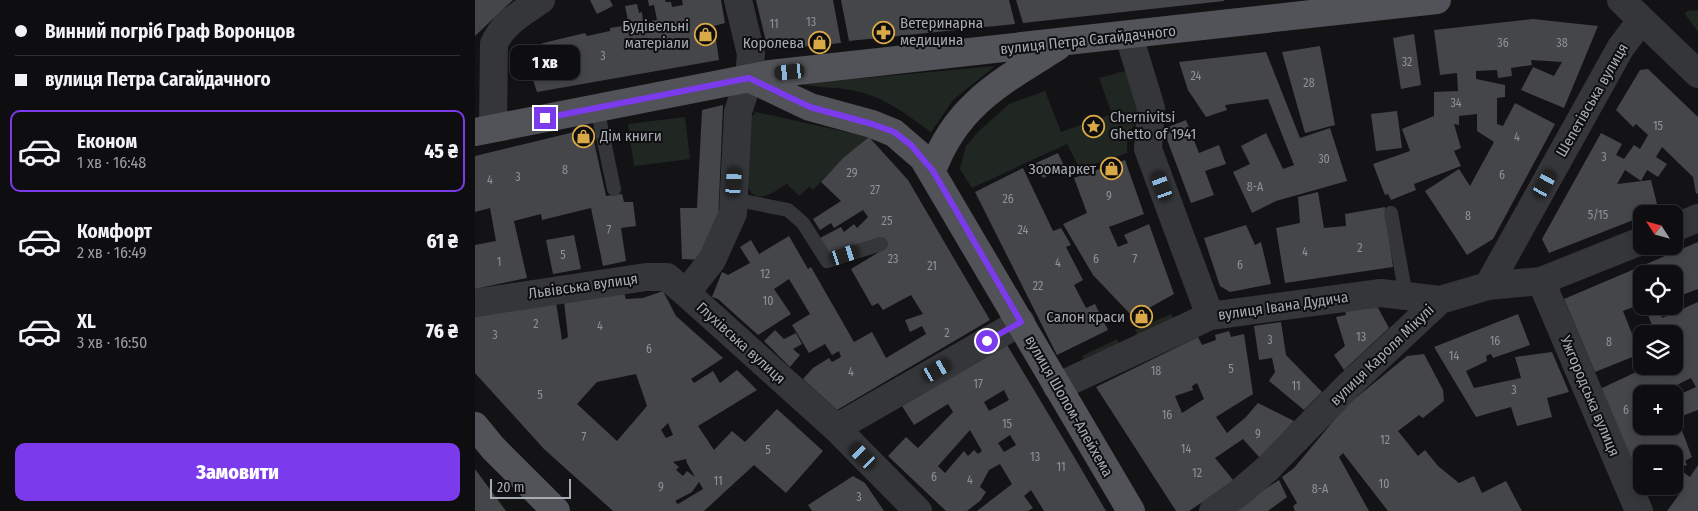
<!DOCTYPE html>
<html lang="uk">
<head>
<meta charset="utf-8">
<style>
	:root { --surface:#0e0e10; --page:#1c1c1e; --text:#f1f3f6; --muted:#9b9c9f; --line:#2e2e30; --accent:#7c3aed }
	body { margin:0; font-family:"Fira Sans Condensed",sans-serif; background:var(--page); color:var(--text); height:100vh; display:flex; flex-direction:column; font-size:19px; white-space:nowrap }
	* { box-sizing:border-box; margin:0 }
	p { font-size:16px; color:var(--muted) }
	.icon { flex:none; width:28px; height:28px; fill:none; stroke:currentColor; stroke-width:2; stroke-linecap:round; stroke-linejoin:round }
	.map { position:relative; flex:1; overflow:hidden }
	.details { display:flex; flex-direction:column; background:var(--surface); width:475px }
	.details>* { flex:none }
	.banner { display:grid; align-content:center; height:110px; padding:0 15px; background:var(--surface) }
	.needle { width:32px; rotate:306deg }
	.fabs { position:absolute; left:1158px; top:205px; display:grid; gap:10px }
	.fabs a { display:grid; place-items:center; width:50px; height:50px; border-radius:10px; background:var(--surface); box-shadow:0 2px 8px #0003,0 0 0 1px var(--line); font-size:25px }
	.scale { position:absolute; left:15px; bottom:12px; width:81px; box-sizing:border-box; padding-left:5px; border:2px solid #a7abb3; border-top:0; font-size:14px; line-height:18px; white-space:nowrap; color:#a7abb3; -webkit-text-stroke:4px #0e0e10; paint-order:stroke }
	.end { position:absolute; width:22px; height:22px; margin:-11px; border:6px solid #7c3aed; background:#fff; box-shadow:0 0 0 2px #fff }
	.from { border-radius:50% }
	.bubble { position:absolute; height:35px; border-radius:10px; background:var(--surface); box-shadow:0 2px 8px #0003,0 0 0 1px var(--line); font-size:16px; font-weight:800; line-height:35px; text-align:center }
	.car { position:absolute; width:15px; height:30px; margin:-15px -8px; border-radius:6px; box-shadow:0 0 4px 1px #0007; background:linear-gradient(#222 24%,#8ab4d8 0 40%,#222 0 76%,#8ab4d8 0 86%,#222 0) }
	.banner b { display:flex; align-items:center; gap:18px; height:48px; font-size:19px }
	.banner b+b { border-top:1px solid var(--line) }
	.banner i { width:12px; height:12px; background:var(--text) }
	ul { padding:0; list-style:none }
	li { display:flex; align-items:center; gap:15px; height:82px; margin:0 10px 8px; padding:0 5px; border:2px solid transparent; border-radius:10px }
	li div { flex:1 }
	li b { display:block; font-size:19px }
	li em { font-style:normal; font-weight:800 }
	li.active { border-color:var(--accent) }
	li>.icon { width:45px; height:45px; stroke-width:1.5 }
	.cta { display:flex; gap:10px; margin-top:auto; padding:10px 15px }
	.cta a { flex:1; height:58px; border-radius:10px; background:var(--accent); color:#fff; font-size:20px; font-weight:800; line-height:58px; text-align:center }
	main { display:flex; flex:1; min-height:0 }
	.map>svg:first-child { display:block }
</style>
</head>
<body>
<main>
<section class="details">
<div class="banner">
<b><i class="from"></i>Винний погріб Граф Воронцов</b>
<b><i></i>вулиця Петра Сагайдачного</b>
</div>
<ul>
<li class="active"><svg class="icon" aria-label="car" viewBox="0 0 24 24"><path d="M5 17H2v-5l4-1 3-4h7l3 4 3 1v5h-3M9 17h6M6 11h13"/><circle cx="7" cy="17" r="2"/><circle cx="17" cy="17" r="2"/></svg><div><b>Економ</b><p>1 хв · 16:48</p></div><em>45 ₴</em></li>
<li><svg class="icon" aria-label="car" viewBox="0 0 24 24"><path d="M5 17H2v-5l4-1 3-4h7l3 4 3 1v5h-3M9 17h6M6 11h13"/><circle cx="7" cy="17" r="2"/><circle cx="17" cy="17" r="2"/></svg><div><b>Комфорт</b><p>2 хв · 16:49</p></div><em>61 ₴</em></li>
<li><svg class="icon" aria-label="car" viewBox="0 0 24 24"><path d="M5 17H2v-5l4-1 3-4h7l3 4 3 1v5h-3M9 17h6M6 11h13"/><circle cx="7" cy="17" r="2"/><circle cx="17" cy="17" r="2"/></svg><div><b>XL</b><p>3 хв · 16:50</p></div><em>76 ₴</em></li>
</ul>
<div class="cta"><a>Замовити</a></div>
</section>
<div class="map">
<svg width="1223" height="511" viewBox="0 0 1223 511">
	<rect width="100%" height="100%" fill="#131315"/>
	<path fill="#202621" d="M1223,10V32L1210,14L1212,11Z
		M520,66L478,100L456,132C433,116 413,99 385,92C366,87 345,88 326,84Z
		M654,70L670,107L652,137V153L605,169L592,144L497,188L485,169L491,146L503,132L534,104L570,91L586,132L637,114L624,78Z
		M281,112L394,137L368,158L338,190L334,187L324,196L312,184C305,188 297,194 290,196C267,202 270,164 268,151L275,150L276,117Z
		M210,117L215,159L159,166L153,124Z
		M696,314L700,321L663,337L660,330Z
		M642,339L645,345L610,362L607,356Z"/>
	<path fill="#45464a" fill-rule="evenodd" d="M0,0H38L0,36Z
		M115,0H135L138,6L122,14Z
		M173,0H190L191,2H196L197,7L208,5L207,0H246L250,23L239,26L244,60L62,92L49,53L68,43L110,33L112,36L135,31V28L154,25L150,6L162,4L164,13L167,12L168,22L182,20L179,5L174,6Z
		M281,0H358L366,43L293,50Z
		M366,0H534L540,24L374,41Z
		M541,0H749V1L548,23Z
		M1058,19L1123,26L1089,108L1046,90L1058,67L1079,76L1087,62L1056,60L1057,65L1036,68L1037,76L1023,78L1022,70L1001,71V79L1030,85V97L1022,98V124L1028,126L1040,103L1080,124L1018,239L992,255L950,191L984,169L995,186L1019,142L1002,131V114L984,116V125L979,124L986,148L979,151L986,166L939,184L941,190L916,200L913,194L910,195L898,164L935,151L927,129L959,116V92L983,91L982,73L965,75L959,30Z
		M939,34L946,85L926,89L918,38Z
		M845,46L860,125L830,133L807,52Z
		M791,52L825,138L855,128L872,181L801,201L777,213L758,172L775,164L766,146L791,133L808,169L819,165L793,99L750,105L752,110L731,117L713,90L704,62Z
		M1173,69L1223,117V193L1221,194L1218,177L1187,147L1181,157L1192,164L1183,177L1172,170L1166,181L1150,170L1142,184L1176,180L1184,212L1166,214V217L1074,253L1067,239L1126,133L1147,144L1141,155L1149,159L1159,145L1165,149L1173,135L1161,124L1158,127L1141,110L1165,70Z
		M248,105L243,224L228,260L207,259L205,208H222L227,110Z
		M922,111L927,148L901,151L896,114Z
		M711,120L724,153L744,145L751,164L730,171L739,195L716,203L688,129Z
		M116,128L131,196L147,194L149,202H158L161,226L146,228L151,261L128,266L116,208L67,220L66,214L39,221L52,278L0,289V245L21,241L15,208L0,212V156Z
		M394,137L433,180L515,320L362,410L328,379L338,368L354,358L357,362L366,357L364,351L357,355L350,344L334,353L317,325L335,314L314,279L299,289L316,314L283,335L243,299L237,297L247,272L253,275L275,263L265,247L276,240L284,254L314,236L333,269L336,267L379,342L397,332L411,358L451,334L447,326L435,332L430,320L448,314L436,295L408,310L403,303L397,306L376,269L409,249L356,256L345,238L366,227L369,232L379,224L382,228L393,217L388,210L359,228L356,223L345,230L338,219L366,201L346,182L368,158Z
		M583,153L590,168L568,178L561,163Z
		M650,160L669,214L634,227L643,247L653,243L649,235L674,224L699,294L658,317L618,275L588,224L612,213L599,178Z
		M548,168L578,231L586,228L596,245L591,247L608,280L599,285L611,308L620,304L633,330L582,355L500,192Z
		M843,192L849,228L871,226L870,214L910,207L918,267L810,283L801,228L825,223L823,197Z
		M771,225L780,245L786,242L796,284L755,292L745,286L729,238Z
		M99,235L106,269L78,274L71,240Z
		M1223,242V289L1199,298V274H1166V304L1148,311L1165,354L1120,372L1089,299Z
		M188,291L201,316L248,358L216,379L219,383L238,371L245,383L262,370L282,390L223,426L239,450L257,431L270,442L302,409L348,451L311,493L279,465L229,511H138L69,449L0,373V317L81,302L87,340L93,337L89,301L149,293L151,299L168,298ZM161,374L172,406L142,441L102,404L122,382ZM193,423L198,435L191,438L186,430ZM211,459L212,463L220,477L212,471L208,476L201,470L204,467L198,462ZM224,482L228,489L203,504L200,501L217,492Z
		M1223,302V410L1207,416L1205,413L1201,415L1217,457L1210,461L1212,465L1199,470V454H1166V482L1125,389L1174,366H1199V355L1204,352L1199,341V334H1195L1193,330L1180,334L1170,306H1183L1187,318ZM1216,378L1221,387L1199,397V426H1166V394H1182L1181,392L1189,388L1190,391Z
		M902,306L914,328L869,370L859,355L870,346L861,317L871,315L870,311Z
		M1043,314L1055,345L1018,358L1016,354L1011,356L1012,361L991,371L999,388L1046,378L1040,357L1077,352L1094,392L1072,398L1077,417L1042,426L1036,407L1001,417L959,347Z
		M806,322L811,355L847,392L829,410L794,381L800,372L797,358L784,360L779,326Z
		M300,330L309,339L321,333L327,344L318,349L325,355L315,367L289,341Z
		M754,331L756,337L769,334L778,394L741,417L752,433L771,417L783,403L819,421L785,458L768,439L740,458L759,481L714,511H701L621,387L723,337L727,345L741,340L740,335ZM722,383L729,399L707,413L700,396L718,390L717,386Z
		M532,345L595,450L631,511H569L556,490L549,496L558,508L553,511H502L537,484L525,464L514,470L505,487L511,492L505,501L492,511H471L413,456L431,437L443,448L478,412L473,404L439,425L427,406ZM529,390L534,400L514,411L509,402ZM495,430L507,451L503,454L499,450L493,456L489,451L470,473L463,466ZM535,435L541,445L529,452L523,443Z
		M949,354L968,390L969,401L948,418L944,415L923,431L943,456L950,450L963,466L984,483L999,476L1007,493L1031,481L1047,511H913L868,453L864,457L894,511H820L818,506L822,503L807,477L819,468L871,406L932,356Z
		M1223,465V511H1192L1206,492L1199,487V480L1205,470L1215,477Z
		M0,469L31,511H0Z
		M378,476L390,483L409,511H337L333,505Z
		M804,480L812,497L793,511H755Z"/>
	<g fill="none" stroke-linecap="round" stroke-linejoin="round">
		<path stroke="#353639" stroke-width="14" d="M122,108L139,189
			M258,199L313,210L328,223L352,261L406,244
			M916,213L931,296"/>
		<path stroke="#353639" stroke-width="28" d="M263,0L276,54L274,78L263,112L258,213L237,260L211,293L361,428L443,511
			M1146,0L1223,74
			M654,36L676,108L673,149L735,316L906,293L965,300
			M18,128L19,44C28,23 47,13 66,0
			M1199,228L1223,218
			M1066,281L1164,511
			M1013,286L1146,47L1166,21
			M0,303L171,277H192L211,293
			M582,387L735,316
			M361,428L546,322
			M738,511L764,493L792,469L871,388L965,300L1013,286L1066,281L1166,241"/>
		<path stroke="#515358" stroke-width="28" d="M274,78L335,107L397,124L419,133L448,158L656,511
			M0,132L295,74L962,0
			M457,171C481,105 526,82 582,47
			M0,426L18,448L81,511"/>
	</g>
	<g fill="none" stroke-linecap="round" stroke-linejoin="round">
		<path stroke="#7c3aed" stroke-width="6" d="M70,118L274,78L335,107L397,124L419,132L436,145L458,171L546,322L512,341"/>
	</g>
	<defs>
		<symbol id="pharmacy-ring" viewBox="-11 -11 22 22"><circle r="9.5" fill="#0e0e10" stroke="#d9a847" stroke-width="1.5"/><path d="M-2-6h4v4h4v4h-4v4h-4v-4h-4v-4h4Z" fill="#d9a847"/></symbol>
		<symbol id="shop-ring" viewBox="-11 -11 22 22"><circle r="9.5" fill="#0e0e10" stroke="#d9a847" stroke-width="1.5"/><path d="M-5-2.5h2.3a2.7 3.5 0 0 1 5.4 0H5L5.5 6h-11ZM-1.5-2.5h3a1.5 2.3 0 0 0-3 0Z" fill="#d9a847"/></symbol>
		<symbol id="sight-ring" viewBox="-11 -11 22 22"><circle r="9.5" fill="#0e0e10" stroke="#d9a847" stroke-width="1.5"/><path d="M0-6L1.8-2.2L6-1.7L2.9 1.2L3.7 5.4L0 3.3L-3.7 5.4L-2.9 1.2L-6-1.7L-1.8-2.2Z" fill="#d9a847"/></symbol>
	</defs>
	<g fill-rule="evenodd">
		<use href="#pharmacy-ring" x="396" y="20" width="25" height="25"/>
		<use href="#shop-ring" x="218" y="22" width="25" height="25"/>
		<use href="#shop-ring" x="332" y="30" width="25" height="25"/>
		<use href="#sight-ring" x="606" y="114" width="25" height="25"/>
		<use href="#shop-ring" x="96" y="124" width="25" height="25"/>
		<use href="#shop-ring" x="624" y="156" width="25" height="25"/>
		<use href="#shop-ring" x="654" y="304" width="25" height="25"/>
	</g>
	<g text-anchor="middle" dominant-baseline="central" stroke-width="4" stroke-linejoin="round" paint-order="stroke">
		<g font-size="12" fill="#8e9299">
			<text x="336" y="22">13</text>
			<text x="299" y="24">11</text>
			<text x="1028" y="43">36</text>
			<text x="1087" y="43">38</text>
			<text x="128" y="56">3</text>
			<text x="932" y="62">32</text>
			<text x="721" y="76">24</text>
			<text x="834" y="83">28</text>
			<text x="981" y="103">34</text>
			<text x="1183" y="126">15</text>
			<text x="1042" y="137">4</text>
			<text x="1129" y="157">3</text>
			<text x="849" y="159">30</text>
			<text x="90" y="170">8</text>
			<text x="377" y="173">29</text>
			<text x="1027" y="175">6</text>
			<text x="43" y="177">3</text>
			<text x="15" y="180">4</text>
			<text x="780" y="187">8-А</text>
			<text x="400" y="190">27</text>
			<text x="634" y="196">9</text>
			<text x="533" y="199">26</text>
			<text x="1123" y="215">5/15</text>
			<text x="993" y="216">8</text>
			<text x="412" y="221">25</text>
			<text x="134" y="230">7</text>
			<text x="548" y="230">24</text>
			<text x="885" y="248">2</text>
			<text x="830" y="252">4</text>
			<text x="88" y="255">5</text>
			<text x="418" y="259">23</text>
			<text x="621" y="259">6</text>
			<text x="660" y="259">7</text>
			<text x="24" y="262">1</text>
			<text x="583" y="263">4</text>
			<text x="765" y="265">6</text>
			<text x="457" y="266">21</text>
			<text x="290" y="274">12</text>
			<text x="563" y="286">22</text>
			<text x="293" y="301">10</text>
			<text x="61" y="324">2</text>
			<text x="125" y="326">4</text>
			<text x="472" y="333">2</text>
			<text x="20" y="335">3</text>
			<text x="886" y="337">13</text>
			<text x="795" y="340">3</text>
			<text x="1020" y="341">16</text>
			<text x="1134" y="342">8</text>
			<text x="174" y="349">6</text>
			<text x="979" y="356">14</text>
			<text x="756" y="369">5</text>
			<text x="681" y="371">18</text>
			<text x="376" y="372">4</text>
			<text x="503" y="384">17</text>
			<text x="821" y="386">11</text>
			<text x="1039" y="390">3</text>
			<text x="65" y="395">5</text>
			<text x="1151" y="410">6</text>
			<text x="692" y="415">16</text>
			<text x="532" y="424">15</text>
			<text x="783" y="434">9</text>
			<text x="109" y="437">7</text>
			<text x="910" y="440">12</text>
			<text x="711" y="449">14</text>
			<text x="293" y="450">5</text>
			<text x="560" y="457">13</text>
			<text x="586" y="467">11</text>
			<text x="722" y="473">12</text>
			<text x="459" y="477">6</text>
			<text x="495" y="480">4</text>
			<text x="243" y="481">11</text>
			<text x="909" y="484">10</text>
			<text x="186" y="487">9</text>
			<text x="845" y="489">8-А</text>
			<text x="384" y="497">3</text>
		</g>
		<g font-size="15" fill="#a7abb3" stroke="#0e0e10" text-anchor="end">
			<text x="425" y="23" text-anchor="start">Ветеринарна<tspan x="425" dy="17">медицина</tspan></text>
			<text x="214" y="26">Будівельні<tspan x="214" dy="17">матеріали</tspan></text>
			<text x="329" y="43">Королева</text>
			<text x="635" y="117" text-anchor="start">Chernivitsi<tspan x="635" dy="17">Ghetto of 1941</tspan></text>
			<text x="125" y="136" text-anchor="start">Дім книги</text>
			<text x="621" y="169">Зоомаркет</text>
			<text x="650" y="317">Салон краси</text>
		</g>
		<g font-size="15" fill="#a7abb3" stroke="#0e0e10">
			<text transform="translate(613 40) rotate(-6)">вулиця Петра Сагайдачного</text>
			<text transform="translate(1117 100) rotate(-60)">Шепетівська вулиця</text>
			<text transform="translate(108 286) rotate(-8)">Львівська вулиця</text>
			<text transform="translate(808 306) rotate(-8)">вулиця Івана Дудича</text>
			<text transform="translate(266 343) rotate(42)">Глухівська вулиця</text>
			<text transform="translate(907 355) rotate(-44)">вулиця Кароля Мікулі</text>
			<text transform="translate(1115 396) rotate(67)">Ужгородська вулиця</text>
			<text transform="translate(594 406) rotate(60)">вулиця Шолом-Алейхема</text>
		</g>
	</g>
</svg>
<div class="fabs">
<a><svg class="needle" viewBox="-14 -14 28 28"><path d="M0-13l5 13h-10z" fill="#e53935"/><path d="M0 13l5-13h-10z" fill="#9b9c9f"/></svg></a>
<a><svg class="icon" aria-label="locate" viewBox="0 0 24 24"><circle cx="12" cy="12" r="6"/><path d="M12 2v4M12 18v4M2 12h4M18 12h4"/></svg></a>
<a><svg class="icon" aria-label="layers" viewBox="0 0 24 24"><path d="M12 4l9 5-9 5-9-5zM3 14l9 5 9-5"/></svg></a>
<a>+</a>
<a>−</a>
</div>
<div class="scale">20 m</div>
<i class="end from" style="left:512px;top:341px"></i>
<i class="end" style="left:70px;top:118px"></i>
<div class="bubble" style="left:35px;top:45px;width:70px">1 хв</div>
<i class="car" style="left:315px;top:72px;rotate:264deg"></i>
<i class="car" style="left:259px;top:182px;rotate:4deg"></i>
<i class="car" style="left:1070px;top:184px;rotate:29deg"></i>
<i class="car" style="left:687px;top:186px;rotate:340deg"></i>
<i class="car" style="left:370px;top:255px;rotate:72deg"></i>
<i class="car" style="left:462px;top:370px;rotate:60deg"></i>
<i class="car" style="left:388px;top:456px;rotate:315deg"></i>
</div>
</main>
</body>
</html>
